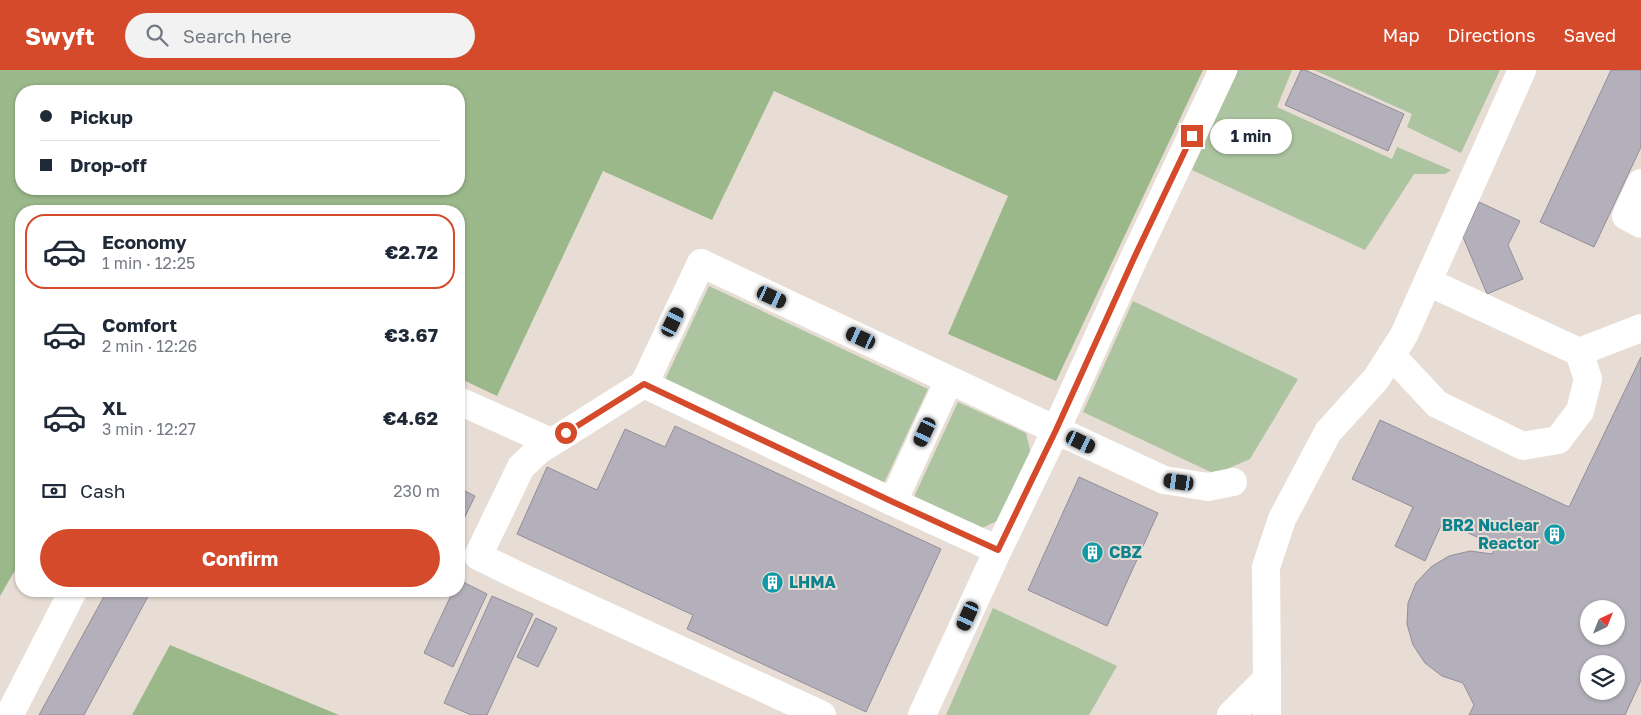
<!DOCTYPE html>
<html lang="en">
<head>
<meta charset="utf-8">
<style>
	:root { --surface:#fff; --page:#f2f2f3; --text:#1f2937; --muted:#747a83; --line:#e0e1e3; --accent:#d44a2b }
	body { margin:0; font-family:"Golos Text",sans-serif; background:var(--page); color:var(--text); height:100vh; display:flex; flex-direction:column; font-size:19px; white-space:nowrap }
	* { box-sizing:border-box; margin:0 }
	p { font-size:16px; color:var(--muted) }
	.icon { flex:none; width:28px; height:28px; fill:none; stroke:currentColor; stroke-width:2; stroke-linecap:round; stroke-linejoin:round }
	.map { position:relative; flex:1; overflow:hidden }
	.side { position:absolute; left:15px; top:135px; width:450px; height:392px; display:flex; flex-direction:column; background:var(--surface); border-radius:20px; box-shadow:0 1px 4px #0004 }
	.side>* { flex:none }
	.guide { position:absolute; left:15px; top:15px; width:450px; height:110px; border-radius:20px; box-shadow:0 1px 4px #0004; display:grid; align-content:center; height:110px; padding:0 25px; background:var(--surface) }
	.needle { width:32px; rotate:43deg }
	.fabs { position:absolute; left:1580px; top:530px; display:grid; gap:10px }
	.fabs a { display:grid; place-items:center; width:45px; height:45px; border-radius:50%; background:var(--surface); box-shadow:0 1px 4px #0004; font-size:25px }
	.end { position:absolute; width:22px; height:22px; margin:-11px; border:6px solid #d44a2b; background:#fff; box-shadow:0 0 0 2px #fff }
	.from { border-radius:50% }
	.bubble { position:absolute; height:35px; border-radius:18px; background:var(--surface); box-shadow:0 1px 4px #0004; font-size:16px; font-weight:700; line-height:35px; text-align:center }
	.car { position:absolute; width:15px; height:30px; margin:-15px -8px; border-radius:6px; box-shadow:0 0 4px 1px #0007; background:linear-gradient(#222 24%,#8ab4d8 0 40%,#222 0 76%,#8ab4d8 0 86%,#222 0) }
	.guide b { display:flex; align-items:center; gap:18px; height:48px; font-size:19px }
	.guide b+b { border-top:1px solid var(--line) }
	.guide i { width:12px; height:12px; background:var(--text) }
	ul { padding:9px 0 0; list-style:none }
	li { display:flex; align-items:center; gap:15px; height:75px; margin:0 10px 8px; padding:0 15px; border:2px solid transparent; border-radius:20px }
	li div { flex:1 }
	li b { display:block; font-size:19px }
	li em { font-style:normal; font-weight:700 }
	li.active { border-color:var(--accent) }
	li>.icon { width:45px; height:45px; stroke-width:1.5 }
	.pay { display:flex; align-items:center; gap:12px; height:55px; padding:0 25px; font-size:19px }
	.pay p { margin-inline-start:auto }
	.primary-button { display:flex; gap:10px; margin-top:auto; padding:10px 25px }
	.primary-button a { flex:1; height:58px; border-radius:30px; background:var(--accent); color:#fff; font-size:20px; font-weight:700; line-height:58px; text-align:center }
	header { display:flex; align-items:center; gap:30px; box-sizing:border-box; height:70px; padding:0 25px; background:var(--accent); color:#fff }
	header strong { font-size:24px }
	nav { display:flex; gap:28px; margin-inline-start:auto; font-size:18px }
	.search { width:350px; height:45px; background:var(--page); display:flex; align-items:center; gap:12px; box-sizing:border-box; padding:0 18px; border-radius:28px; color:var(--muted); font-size:19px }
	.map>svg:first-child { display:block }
</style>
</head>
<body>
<header>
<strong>Swyft</strong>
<div class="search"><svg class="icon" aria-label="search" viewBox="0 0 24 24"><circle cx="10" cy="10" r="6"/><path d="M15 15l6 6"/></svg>Search here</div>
<nav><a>Map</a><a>Directions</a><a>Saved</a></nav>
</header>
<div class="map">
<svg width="1641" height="645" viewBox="0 0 1641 645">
	<rect width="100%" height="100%" fill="#e7ddd4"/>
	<path fill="#acc49f" d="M1238,0H1292L1277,37L1392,89L1397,77L1451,100L1445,104H1414L1365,180L1192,100Z
		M1314,0H1500L1461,83L1407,57L1412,44Z
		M709,216L928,319L883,415L664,312Z
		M1133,231L1298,309L1250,389L1215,404L1083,342Z
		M958,332L1026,363L1031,384L999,450L982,458L914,427Z
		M993,538L1117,596L1089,645H946Z"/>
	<path fill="#9bb88a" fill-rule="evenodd" d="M0,0H1203L1056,311L948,264L1008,126L774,21L712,150L603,101L497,326L459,308V141H21V490L0,526ZM21,21H459V119H21Z
		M170,575L339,645H132Z"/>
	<path fill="#b3b0bb" stroke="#928e99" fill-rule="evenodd" d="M1301,0H1305L1404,44L1388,81L1285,35Z
		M1611,0H1641V77L1594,177L1540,152Z
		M1479,132L1520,151L1508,175L1523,209L1487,224L1463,167Z
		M1641,287V610L1625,645H1469L1474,635L1463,613L1442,606L1425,593L1413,575L1407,554L1408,533L1416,513L1431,497L1449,486L1470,481L1492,484L1496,476L1443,451L1425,491L1395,476L1413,437L1352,409L1380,350L1569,437ZM1589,539H1616V566H1589ZM1589,594H1616V621H1589Z
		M675,356L941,479L866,642L687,559L693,545L517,464L547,397L597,420L625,359L665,377Z
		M1079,407L1158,443L1107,556L1028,520Z
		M459,418L475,426L459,459Z
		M459,510L487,524L453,597L424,583L453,521H459Z
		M107,521H151L84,645H39Z
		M492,526L533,544L487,645H471L444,633Z
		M536,548L557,558L538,597L517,587Z"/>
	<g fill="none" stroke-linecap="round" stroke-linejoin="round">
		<path stroke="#fff" stroke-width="28" d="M1223,0L1134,188L1056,360L998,480L893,432L644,314L701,193L1056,360L1164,410L1208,417L1233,412
			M1641,113L1626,146L1641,154
			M1579,282L1641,258
			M1391,285L1437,334L1523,376L1558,370L1580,341L1588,309L1579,282L1428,212
			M644,314L538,381L521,397L478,486L519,506L822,645
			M459,331L551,372
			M893,432L949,310
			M1267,609V645
			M11,645L13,638L73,521
			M922,645L998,480
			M1231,645L1267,609L1266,497L1282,449L1328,362L1376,309L1404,265L1522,0"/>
	</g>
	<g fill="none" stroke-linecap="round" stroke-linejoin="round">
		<path stroke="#d44a2b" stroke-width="6" d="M566,363L644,314L893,432L998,480L1056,360L1134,188L1192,66"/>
	</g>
	<defs>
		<symbol id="building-disc" viewBox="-11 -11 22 22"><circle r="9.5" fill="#0f9aa8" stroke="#e7ddd4"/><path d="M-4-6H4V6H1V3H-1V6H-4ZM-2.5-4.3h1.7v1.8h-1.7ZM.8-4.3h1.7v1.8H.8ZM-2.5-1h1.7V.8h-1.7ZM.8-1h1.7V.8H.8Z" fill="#fff"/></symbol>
	</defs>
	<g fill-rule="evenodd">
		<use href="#building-disc" x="1542" y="452" width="25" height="25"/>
		<use href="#building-disc" x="1080" y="470" width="25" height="25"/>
		<use href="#building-disc" x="760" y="500" width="25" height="25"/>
	</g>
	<g text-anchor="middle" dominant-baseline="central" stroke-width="4" stroke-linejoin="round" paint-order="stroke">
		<g font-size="16" font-weight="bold" fill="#0d838f" stroke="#e7ddd4" text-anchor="start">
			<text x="1539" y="455" text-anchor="end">BR2 Nuclear<tspan x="1539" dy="18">Reactor</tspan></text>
			<text x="1109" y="482">CBZ</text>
			<text x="789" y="512">LHMA</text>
		</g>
	</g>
</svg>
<div class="fabs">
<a><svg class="needle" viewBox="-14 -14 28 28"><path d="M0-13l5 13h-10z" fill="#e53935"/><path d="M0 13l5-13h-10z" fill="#747a83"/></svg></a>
<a><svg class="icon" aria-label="layers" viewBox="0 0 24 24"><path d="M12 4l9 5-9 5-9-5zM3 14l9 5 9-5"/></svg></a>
</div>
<i class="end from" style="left:566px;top:363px"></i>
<i class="end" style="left:1192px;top:66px"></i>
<div class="bubble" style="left:1210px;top:49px;width:82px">1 min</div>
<i class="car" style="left:772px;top:227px;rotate:115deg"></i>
<i class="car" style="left:673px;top:252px;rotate:26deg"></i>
<i class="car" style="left:861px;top:268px;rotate:295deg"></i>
<i class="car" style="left:925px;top:362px;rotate:205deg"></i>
<i class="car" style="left:1081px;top:372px;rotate:116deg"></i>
<i class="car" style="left:1179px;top:412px;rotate:278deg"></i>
<i class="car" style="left:968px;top:546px;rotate:204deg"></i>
<div class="guide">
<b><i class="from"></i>Pickup</b>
<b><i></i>Drop-off</b>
</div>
<section class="side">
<ul>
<li class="active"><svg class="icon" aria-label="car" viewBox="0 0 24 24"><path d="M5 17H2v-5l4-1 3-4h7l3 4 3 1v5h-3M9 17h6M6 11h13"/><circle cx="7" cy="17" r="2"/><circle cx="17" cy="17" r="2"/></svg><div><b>Economy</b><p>1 min · 12:25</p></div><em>€2.72</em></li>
<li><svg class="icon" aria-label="car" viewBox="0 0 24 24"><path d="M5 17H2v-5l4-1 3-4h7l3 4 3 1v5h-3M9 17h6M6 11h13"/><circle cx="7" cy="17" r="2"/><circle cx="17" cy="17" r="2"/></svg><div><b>Comfort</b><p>2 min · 12:26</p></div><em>€3.67</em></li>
<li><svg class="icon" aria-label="car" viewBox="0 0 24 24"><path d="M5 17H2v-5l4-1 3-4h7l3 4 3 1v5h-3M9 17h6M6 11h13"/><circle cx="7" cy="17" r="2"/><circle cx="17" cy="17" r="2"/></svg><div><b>XL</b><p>3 min · 12:27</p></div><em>€4.62</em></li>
</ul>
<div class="pay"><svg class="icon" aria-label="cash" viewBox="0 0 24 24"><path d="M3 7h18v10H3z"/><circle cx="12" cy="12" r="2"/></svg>Cash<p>230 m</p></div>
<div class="primary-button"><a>Confirm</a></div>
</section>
</div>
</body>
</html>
